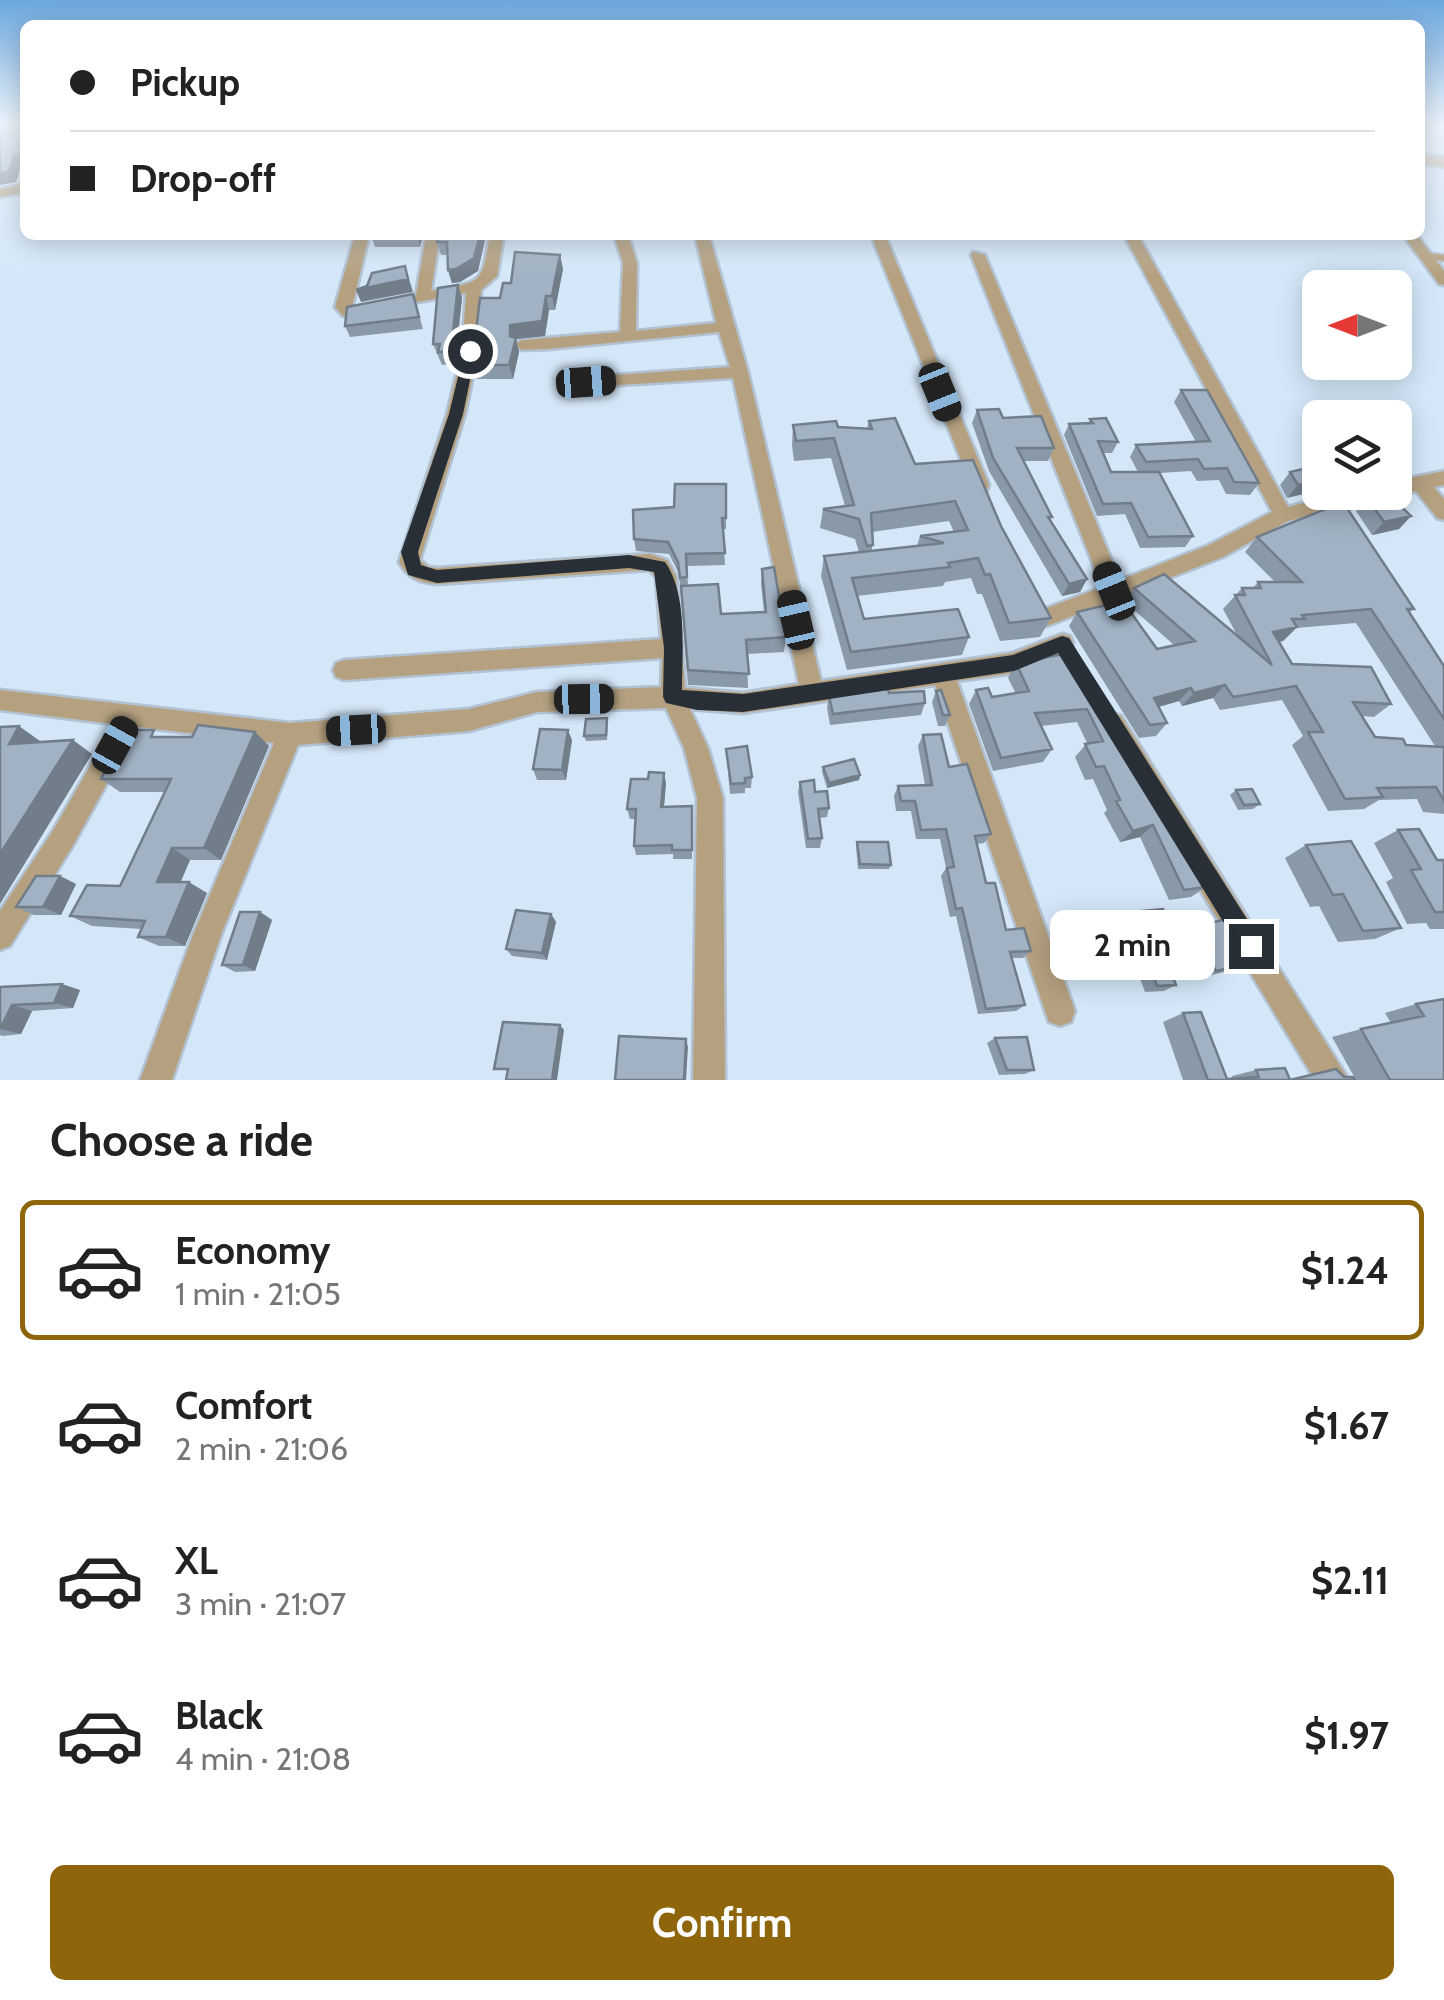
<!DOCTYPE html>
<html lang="en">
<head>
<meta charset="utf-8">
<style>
	:root { --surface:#fff; --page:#f2f2f2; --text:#222; --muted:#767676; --line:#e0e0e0; --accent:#8e650a }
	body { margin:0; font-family:Cabin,sans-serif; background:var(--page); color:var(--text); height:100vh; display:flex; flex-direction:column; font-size:38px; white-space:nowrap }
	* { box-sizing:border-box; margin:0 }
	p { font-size:32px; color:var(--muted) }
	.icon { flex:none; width:55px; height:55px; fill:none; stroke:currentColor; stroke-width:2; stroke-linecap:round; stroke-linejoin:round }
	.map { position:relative; height:1080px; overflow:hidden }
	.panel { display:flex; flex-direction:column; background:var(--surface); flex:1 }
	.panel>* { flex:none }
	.hud { position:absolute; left:20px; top:20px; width:1405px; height:220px; border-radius:15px; box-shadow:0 5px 25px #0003; display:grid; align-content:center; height:220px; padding:0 50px; background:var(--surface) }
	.needle { width:65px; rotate:270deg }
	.controls { position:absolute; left:1302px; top:270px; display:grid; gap:20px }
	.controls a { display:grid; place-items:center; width:110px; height:110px; border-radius:15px; background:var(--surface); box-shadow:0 5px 25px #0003; font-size:50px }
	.end { position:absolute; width:45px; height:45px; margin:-22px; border:12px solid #282f36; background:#fff; box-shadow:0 0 0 5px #fff }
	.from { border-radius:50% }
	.bubble { position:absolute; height:70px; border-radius:15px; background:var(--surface); box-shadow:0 5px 25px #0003; font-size:32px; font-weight:800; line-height:70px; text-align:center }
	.car { position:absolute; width:30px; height:60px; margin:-30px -15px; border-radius:12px; box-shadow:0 0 8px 2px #0007; background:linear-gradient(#222 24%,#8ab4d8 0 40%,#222 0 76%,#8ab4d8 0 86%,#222 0) }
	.hud b { display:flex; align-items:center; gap:35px; height:95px; font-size:38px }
	.hud b+b { border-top:2px solid var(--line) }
	.hud i { width:25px; height:25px; background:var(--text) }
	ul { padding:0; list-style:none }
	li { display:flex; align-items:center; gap:30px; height:140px; margin:0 20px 15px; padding:0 30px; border:5px solid transparent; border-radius:15px }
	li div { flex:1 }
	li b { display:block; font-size:38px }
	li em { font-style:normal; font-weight:800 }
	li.active { border-color:var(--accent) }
	li>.icon { width:90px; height:90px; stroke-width:1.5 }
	h2 { padding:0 50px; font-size:45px; line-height:120px }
	.action { display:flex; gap:20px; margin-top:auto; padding:20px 50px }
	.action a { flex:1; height:115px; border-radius:15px; background:var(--accent); color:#fff; font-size:40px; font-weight:800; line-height:115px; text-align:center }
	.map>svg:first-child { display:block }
</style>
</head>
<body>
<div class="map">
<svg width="1444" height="1080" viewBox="0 0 1444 1080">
	<rect width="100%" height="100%" fill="#d4e7f9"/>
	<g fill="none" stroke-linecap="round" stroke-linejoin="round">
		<defs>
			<path id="service" d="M1425,256L1444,258"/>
			<path id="minor" d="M25,184V192L0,197V189Z
				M355,235H369L352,308L416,295L426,235H440L431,291C482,281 481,287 490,235H504L497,276L481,290L478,351L465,414L420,560L428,567L437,568L650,554L667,560L676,576L685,688L743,693L799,684L733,378L586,387L578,382L586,377L730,367L719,332L548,349L522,350L514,345L522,340L620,332L623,263L614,235H628L637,263L636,331L716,323L695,235H709L748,372L821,681L1012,653L1062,634L1070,636L1073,643L1070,650L1014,673L957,681L1075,1011L1071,1022L1060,1026L1049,1022L1045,1011L935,685L743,713L690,709L708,748L723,798L725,1080H693L697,798L684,748L666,708L537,712L469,731L298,745L221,935L172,1080H140L193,935L274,743L138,727L72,847L10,946L0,950V911L54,829L114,724L0,710V690L290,723L469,709L537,692L661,687L662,658L344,680L336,677L333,670L336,663L344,660L661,639L656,577L649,570L437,584C420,583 408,578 399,562L447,414L462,351L466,293L343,316L335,307Z
				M871,235H885L989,485L987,490H973Z
				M1124,235H1138L1288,507L1346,492H1386L1377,499L1288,521L1223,557L1047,626L1039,623L1036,617L1039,611L1102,587L971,255L973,252L985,255L1120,580L1209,545L1272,512Z
				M1403,235H1417L1444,271V285L1439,284Z
				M1444,471V485L1434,487L1444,499V520L1437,518L1416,491L1395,495L1388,492H1395V481Z
				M1113,713L1121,716L1349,1080H1315L1105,732L1101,724L1105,716Z"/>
			<path id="tertiary" d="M1420,154L1444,157V167L1420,164Z"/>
		</defs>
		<use href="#service" stroke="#b2c2d2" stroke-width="10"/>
		<use href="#minor" stroke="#b2c2d2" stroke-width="5"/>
		<use href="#tertiary" stroke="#b2c2d2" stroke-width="5"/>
		<use href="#service" stroke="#b5a180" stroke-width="6"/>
		<use href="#minor" fill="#b5a180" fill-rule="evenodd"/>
		<use href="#tertiary" fill="#b5a180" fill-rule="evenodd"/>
	</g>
	<path fill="#8a99a9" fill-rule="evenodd" d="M371,235H423L420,247H375Z
		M438,235H486L478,271L460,282L452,283L448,270L447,255H441L437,242Z
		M560,255L563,269L555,310H549L545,336L516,339L519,352L513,379H476L472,365L500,298Z
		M458,285L462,298L455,364L442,365L433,344Z
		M413,294L423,329L350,337L345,326Z
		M1181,390L1259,483L1250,495L1226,494L1219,480L1197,481L1191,471L1160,473L1193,536L1185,547L1140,548L1125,514L1097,516L1064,435L1069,424L1088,423L1090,419L1118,442L1112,453H1103L1111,472H1138L1130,457L1136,445L1196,442L1174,402Z
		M977,410L1003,418L1054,448L1048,461H1024L1052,517L1050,520L1087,579L1080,592L1062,596L989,471L972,423Z
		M869,421L915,464L1001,526L1051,618L1040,637L1000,641L982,594H977L971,578L945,582L943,586L857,596L864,619L969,637L962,655L847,670L821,576L824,556L859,552L855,539L820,528L823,509L845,506L831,458L794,461L792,445L793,425L867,428ZM949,521L954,532L920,536L917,546L872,551V532Z
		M1320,465L1287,498L1280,485L1290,472Z
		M726,484V529H723L725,565L687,566L688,586L721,614L764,612L761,584L762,569L786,637L784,652L747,654L748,688L688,685L679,574L669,554L636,551L634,539L674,507Z
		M1367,498L1411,516L1399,529L1372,535L1356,511Z
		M1257,537L1414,609L1410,612L1444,666V814L1423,812L1417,799L1379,800L1364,809L1328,811L1292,745L1303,736L1282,700L1220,710L1213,698L1182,706L1179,701L1159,707L1167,723L1156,736L1139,738L1069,626L1077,612L1157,649L1174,645L1125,602L1134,588L1237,635L1223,609L1242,588H1253L1258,582H1275L1245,552ZM1356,623L1435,746L1406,745L1375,737L1362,716L1374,717L1391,704L1292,664L1279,642L1283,641L1296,628Z
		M1069,653L1206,887L1191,897L1169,900L1140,837L1120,842L1104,813L1107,810L1093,779L1085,780L1075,757L1087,743L1077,722L1041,726L1052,749L1043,762L993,771L969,704L976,690L992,697L1016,694L1008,678L1016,663Z
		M936,691L950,715L945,726H938L932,702Z
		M889,693L925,703L921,715L830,725L827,708L829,696Z
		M608,723L607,740L586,741L584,736Z
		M255,732L269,746L221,860H190L180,882L207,893L185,946H159L138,937L142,929L92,926L70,916L120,886L165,792H120L101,779L162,737H192Z
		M923,735L949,767L991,834L984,843L977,844L986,883L1006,930L1031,951L1023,958H1012L1025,1005L1016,1011L978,1014L956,916L950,917L941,876L946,868L940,839H916L911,811H896L894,796L898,786L925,785L918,746Z
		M572,740L566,780H537L533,769Z
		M726,749L752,777L751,788H745V793L730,794Z
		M823,767L860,775L859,780L827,788L822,772Z
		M800,782L815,792L829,808L827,817L819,818L822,838L820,848H806L798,792Z
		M666,783L664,807L692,806V859H673V854L636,855L634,846L636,819H630L627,809Z
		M1236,790L1260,804L1253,809L1238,810L1230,795Z
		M1398,830L1437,860H1444V929H1430L1426,923L1407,924L1386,882L1393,878L1374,843Z
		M857,842L891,865L889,869H858L856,846Z
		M1306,845L1401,928L1375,939L1338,942L1319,906L1310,907L1285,858Z
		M60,876L76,884L61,915H34L16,907Z
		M260,912L272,920L255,971L235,972L222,965Z
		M1130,912L1172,932L1251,963L1237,969L1203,977L1191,954L1165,956L1176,985L1164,991L1145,992L1119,920Z
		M551,914L556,922L547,960L512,956L506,949Z
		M0,987L80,990L73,1008L32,1011L21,1034L3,1036L0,1035Z
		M1444,999V1080H1356L1332,1037L1361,1029L1391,1023L1385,1013L1416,1004Z
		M1183,1013L1227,1079H1233L1232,1076L1256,1070L1290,1080L1344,1077L1355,1080H1183L1163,1022Z
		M995,1038L1034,1070L1025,1074L999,1075L987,1043Z"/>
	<path fill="#717d89" d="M25,153V165L21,166L16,182L0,185V173L14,155Z
		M417,235H423L420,247Z
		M480,235H486L478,271L460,282L452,283L448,270Z
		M560,255L563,269L555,310L552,296Z
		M405,266L413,292L361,302L356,290L408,279Z
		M458,285L462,298L455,364L451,351Z
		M546,296L549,310L545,336L516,339L519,352L513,379L509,365L510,325Z
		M1320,480V490L1287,498L1298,485Z
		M1411,516L1399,529L1372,535L1384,522Z
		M1087,579L1080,592L1062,596L1069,584Z
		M1297,627L1283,641L1260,646L1273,632Z
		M1225,685L1213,698L1182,706L1194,693Z
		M1191,688L1179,701L1143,711L1154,698Z
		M19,726L40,741L31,758L9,744Z
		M568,730L572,740L566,780L562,770Z
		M255,732L269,746L221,860L204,848Z
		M73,740L92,754L0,904V854Z
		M664,773L666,783L663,816L661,807Z
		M860,775L859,780L827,788L829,783Z
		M1153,825L1140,837L1120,842L1133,831Z
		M172,848L190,860L176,893L157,882Z
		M60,876L76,884L61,915L43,907Z
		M189,882L207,893L185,946L166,937Z
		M260,912L272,920L255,971L243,965Z
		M551,914L556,922L547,960L542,953Z
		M62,984L80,990L73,1008L54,1003Z
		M12,1005L32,1011L21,1034L1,1029Z
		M560,1025L564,1030L557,1080H552Z
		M686,1039L688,1047L686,1080H684Z"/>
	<path fill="#a1b2c4" stroke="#717d89" stroke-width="2.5" d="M0,125H25V153L14,155L9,171L0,173Z
		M438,235H480L474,258L456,269L448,270L447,242H437Z
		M515,252L560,255L552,296H546L542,321L510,325V336L516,338L509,365H472L480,298H500L503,283H511Z
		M405,266L408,279L356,290L367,286L372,273Z
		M458,285L451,351L438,352L440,344H433L438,288Z
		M413,294L419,317L345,326L347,307Z
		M1181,390H1207L1259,483L1234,482L1227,468L1204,469L1198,459L1146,462L1136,445L1210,441Z
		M999,409L1003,418L1041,416L1054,448H1017L1052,517H1048L1087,579L1069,584L993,458L977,410Z
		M895,418L915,464L973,460L1001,526L1051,618L1009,623L990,574L985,575L978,558L948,563L950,567L852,578L864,619L958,609L969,637L851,652L824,556L944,543L920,536L968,530L955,501L871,513L873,545L867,546L859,519L823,509L854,505L834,438L796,441L793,425L836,421L838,427L872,429L869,421Z
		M1106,418L1118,442L1098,441L1111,472H1159L1193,536L1148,537L1131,503L1103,504L1069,424L1093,423L1090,419Z
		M1320,465V480L1298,485L1290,472Z
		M675,484H726V518H722L725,553L686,554L687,577L680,578L678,562L668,542L634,539L633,510L674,507Z
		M1388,494L1411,516L1384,522L1367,498Z
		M1343,502L1414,609H1407L1444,666V719L1371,609L1302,615L1305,619H1292L1297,627L1273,632L1292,664L1371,667L1391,704L1353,702L1375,737L1403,739L1406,745L1444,747V801L1436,787L1377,788L1383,797L1345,799L1308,732H1323L1296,686L1233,697L1225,685L1194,693L1191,688L1154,698L1167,723L1150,725L1077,612L1106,605L1119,596L1157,649L1195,641L1134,588L1164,574L1272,665L1235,595H1245L1242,588H1261L1258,582H1302L1257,537Z
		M774,567L786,637L746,640L749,674L688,670L681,586L718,584L721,614L766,612L762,569Z
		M1069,653L1123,739L1150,792L1155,791L1176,824L1206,887L1184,890L1153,825L1133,831L1116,801L1120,800L1104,766L1096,767L1085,744L1103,741L1087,709L1035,713L1052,749L1001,758L976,690L988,688L992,697L1029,691L1016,663Z
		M888,689L889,693L924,691L925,703L833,714L829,696Z
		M941,690L950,715H943L936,691Z
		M607,718L606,735L584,736L586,719Z
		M198,725L255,732L204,848H172L157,882H189L166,937H138L145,921L70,916L87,885L120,886L171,779H101L127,730H154L151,737H192Z
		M19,726L9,744L73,740L0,854V727Z
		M540,729L568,730L562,770L533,769Z
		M941,734L949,767L967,764L991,834L975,836L986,883H995L1006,930L1024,928L1031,951L1010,952L1025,1005L986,1009L962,908L956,909L947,868L954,867L946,829L921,830L915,801H901L898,786L932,785L923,735Z
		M747,746L752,777L745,778V783L731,784L726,749Z
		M854,759L860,775L829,783L823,767Z
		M649,772L664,773L661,807L692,806V850H672V845L634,846L636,809H627L631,779H648Z
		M814,780L815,792L827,791L829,808L818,809L822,838L808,839L800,782Z
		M1252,789L1260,804L1244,805L1236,790Z
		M1419,829L1437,860H1444V912H1435L1411,870L1421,869L1398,830Z
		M1351,841L1401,928L1363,931L1343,894L1333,895L1306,845Z
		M857,842H888L891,865L860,864Z
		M36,876H60L43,907H16Z
		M1163,909L1172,932L1227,919L1251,963L1216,971L1203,947L1163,950L1176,985L1157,986L1130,912Z
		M516,910L551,914L542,953L506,949Z
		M240,912H260L243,965H222Z
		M62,984L54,1003L12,1005L0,1029V987Z
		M1444,999V1080H1390L1361,1029L1424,1016L1416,1004Z
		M1201,1012L1227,1079L1259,1077L1256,1070L1285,1068L1290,1080L1336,1069L1344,1077H1353L1355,1080H1208L1183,1013Z
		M503,1022L560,1025L552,1080H506L508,1069H494Z
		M619,1036L686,1039L684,1080H615Z
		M1027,1037L1034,1070H1007L995,1038Z"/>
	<linearGradient id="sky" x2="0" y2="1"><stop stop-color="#6ca7df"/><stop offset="0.45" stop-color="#ecf4fc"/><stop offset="1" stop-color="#ecf4fc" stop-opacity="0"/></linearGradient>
	<rect width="1444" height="276" fill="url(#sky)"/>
	<path fill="#282f36" d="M465,348L476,351L463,414L418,552L421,565L437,570L629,555L665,562C688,594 682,652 682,690L743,694L1013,655L1062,636L1069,638L1259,938L1263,946L1259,954L1251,957L1243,954L1058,653L1014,671L743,712L697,710L666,703L663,697L664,648L654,572L629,568L437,583L408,575L401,552L449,414Z"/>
</svg>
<div class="controls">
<a><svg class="needle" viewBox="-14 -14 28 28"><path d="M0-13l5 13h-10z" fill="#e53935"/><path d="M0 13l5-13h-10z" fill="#767676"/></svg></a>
<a><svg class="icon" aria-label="layers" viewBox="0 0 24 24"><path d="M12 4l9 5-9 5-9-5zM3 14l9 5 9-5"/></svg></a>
</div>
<i class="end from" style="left:470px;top:351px"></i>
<i class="end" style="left:1251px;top:946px"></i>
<div class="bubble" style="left:1050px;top:910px;width:165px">2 min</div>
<i class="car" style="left:586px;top:382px;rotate:86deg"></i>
<i class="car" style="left:940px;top:392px;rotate:158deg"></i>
<i class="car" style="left:1114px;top:591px;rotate:338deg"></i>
<i class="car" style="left:796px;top:620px;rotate:347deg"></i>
<i class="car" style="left:584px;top:699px;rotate:89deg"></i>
<i class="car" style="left:356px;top:730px;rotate:267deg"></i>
<i class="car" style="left:115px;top:745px;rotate:29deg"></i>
<div class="hud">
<b><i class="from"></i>Pickup</b>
<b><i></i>Drop-off</b>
</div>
</div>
<section class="panel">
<h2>Choose a ride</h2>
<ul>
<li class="active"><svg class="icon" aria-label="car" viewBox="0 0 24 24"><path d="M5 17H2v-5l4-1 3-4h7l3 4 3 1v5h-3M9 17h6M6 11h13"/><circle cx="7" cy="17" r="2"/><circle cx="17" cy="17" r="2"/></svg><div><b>Economy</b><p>1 min · 21:05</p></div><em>$1.24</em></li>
<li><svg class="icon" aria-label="car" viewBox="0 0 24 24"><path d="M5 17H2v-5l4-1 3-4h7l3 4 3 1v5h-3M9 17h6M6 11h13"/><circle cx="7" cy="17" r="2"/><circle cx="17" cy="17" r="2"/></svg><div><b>Comfort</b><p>2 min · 21:06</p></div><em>$1.67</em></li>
<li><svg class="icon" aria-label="car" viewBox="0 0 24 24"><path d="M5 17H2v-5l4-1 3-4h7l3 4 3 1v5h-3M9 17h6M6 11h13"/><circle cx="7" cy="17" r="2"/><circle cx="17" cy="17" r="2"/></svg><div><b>XL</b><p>3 min · 21:07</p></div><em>$2.11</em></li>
<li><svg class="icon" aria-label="car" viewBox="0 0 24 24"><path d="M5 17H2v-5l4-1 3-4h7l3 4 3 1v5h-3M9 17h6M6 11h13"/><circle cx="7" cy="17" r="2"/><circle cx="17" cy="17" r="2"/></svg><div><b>Black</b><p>4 min · 21:08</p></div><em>$1.97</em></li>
</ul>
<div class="action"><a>Confirm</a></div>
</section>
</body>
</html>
